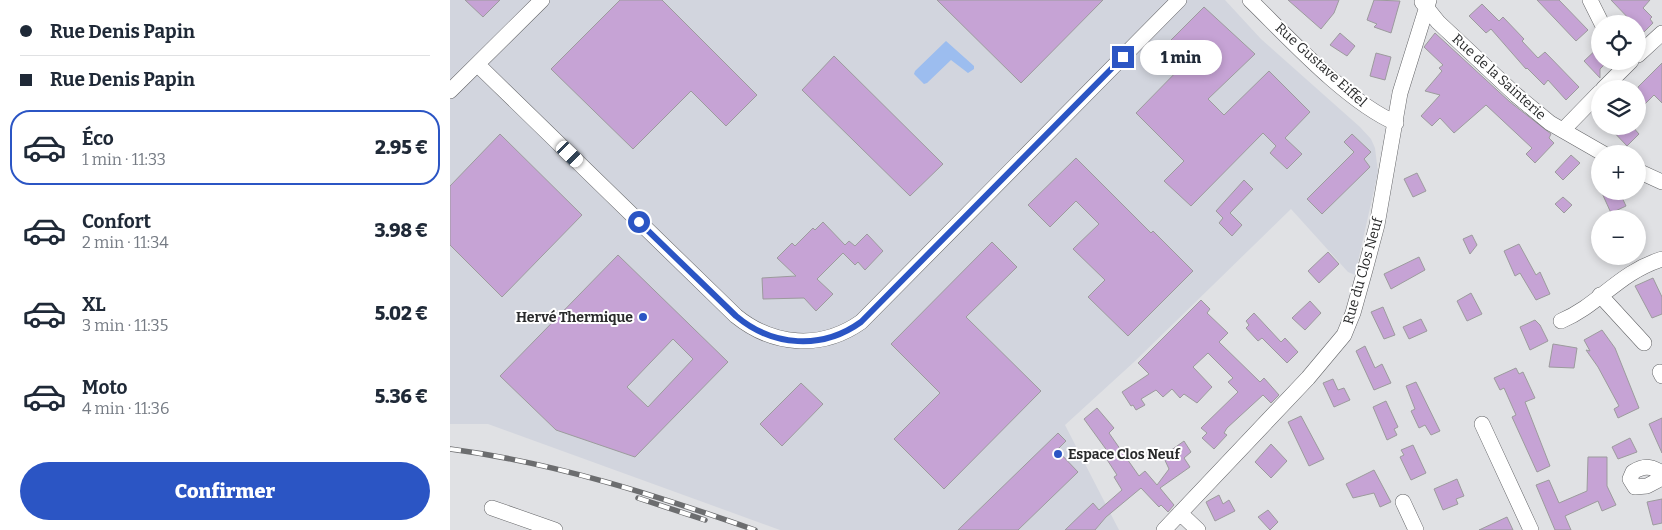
<!DOCTYPE html>
<html lang="fr">
<head>
<meta charset="utf-8">
<style>
	:root { --surface:#fff; --page:#f6f6f7; --text:#1f2937; --muted:#747a83; --line:#e0e1e3; --accent:#2b55c4 }
	body { margin:0; font-family:Bitter,serif; background:var(--page); color:var(--text); height:100vh; display:flex; flex-direction:column; font-size:19px; white-space:nowrap }
	* { box-sizing:border-box; margin:0 }
	p { font-size:16px; color:var(--muted) }
	.icon { flex:none; width:28px; height:28px; fill:none; stroke:currentColor; stroke-width:2; stroke-linecap:round; stroke-linejoin:round }
	.map { position:relative; flex:1; overflow:hidden }
	.drawer { display:flex; flex-direction:column; background:var(--surface); width:450px }
	.drawer>* { flex:none }
	.top-card { display:grid; align-content:center; height:110px; padding:0 20px; background:var(--surface) }
	.fabs { position:absolute; left:1141px; top:15px; display:grid; gap:10px }
	.fabs a { display:grid; place-items:center; width:55px; height:55px; border-radius:50%; background:var(--surface); box-shadow:0 2px 8px #0003; font-size:25px }
	.end { position:absolute; width:22px; height:22px; margin:-11px; border:6px solid #2b55c4; background:#fff; box-shadow:0 0 0 2px #fff }
	.from { border-radius:50% }
	.bubble { position:absolute; height:35px; border-radius:18px; background:var(--surface); box-shadow:0 2px 8px #0003; font-size:16px; font-weight:800; line-height:35px; text-align:center }
	.car { position:absolute; width:15px; height:30px; margin:-15px -8px; border-radius:6px; box-shadow:0 0 4px 1px #0007; background:linear-gradient(#fff 24%,#345 0 40%,#fff 0 76%,#345 0 86%,#fff 0) }
	.top-card b { display:flex; align-items:center; gap:18px; height:48px; font-size:19px }
	.top-card b+b { border-top:1px solid var(--line) }
	.top-card i { width:12px; height:12px; background:var(--text) }
	ul { padding:0; list-style:none }
	li { display:flex; align-items:center; gap:15px; height:75px; margin:0 10px 8px; padding:0 10px; border:2px solid transparent; border-radius:20px }
	li div { flex:1 }
	li b { display:block; font-size:19px }
	li em { font-style:normal; font-weight:800 }
	li.current { border-color:var(--accent) }
	li>.icon { width:45px; height:45px; stroke-width:1.5 }
	.action { display:flex; gap:10px; margin-top:auto; padding:10px 20px }
	.action a { flex:1; height:58px; border-radius:30px; background:var(--accent); color:#fff; font-size:20px; font-weight:800; line-height:58px; text-align:center }
	main { display:flex; flex:1; min-height:0 }
	.map>svg:first-child { display:block }
</style>
</head>
<body>
<main>
<section class="drawer">
<div class="top-card">
<b><i class="from"></i>Rue Denis Papin</b>
<b><i></i>Rue Denis Papin</b>
</div>
<ul>
<li class="current"><svg class="icon" aria-label="car" viewBox="0 0 24 24"><path d="M5 17H2v-5l4-1 3-4h7l3 4 3 1v5h-3M9 17h6M6 11h13"/><circle cx="7" cy="17" r="2"/><circle cx="17" cy="17" r="2"/></svg><div><b>Éco</b><p>1 min · 11:33</p></div><em>2.95 €</em></li>
<li><svg class="icon" aria-label="car" viewBox="0 0 24 24"><path d="M5 17H2v-5l4-1 3-4h7l3 4 3 1v5h-3M9 17h6M6 11h13"/><circle cx="7" cy="17" r="2"/><circle cx="17" cy="17" r="2"/></svg><div><b>Confort</b><p>2 min · 11:34</p></div><em>3.98 €</em></li>
<li><svg class="icon" aria-label="car" viewBox="0 0 24 24"><path d="M5 17H2v-5l4-1 3-4h7l3 4 3 1v5h-3M9 17h6M6 11h13"/><circle cx="7" cy="17" r="2"/><circle cx="17" cy="17" r="2"/></svg><div><b>XL</b><p>3 min · 11:35</p></div><em>5.02 €</em></li>
<li><svg class="icon" aria-label="car" viewBox="0 0 24 24"><path d="M5 17H2v-5l4-1 3-4h7l3 4 3 1v5h-3M9 17h6M6 11h13"/><circle cx="7" cy="17" r="2"/><circle cx="17" cy="17" r="2"/></svg><div><b>Moto</b><p>4 min · 11:36</p></div><em>5.36 €</em></li>
</ul>
<div class="action"><a>Confirmer</a></div>
</section>
<div class="map">
<svg width="1212" height="530" viewBox="0 0 1212 530">
	<rect width="100%" height="100%" fill="#e0e1e4"/>
	<path fill="#d2d5de" d="M0,0H775L811,39L910,127L921,139L925,148L928,172L905,275L898,272L841,209L684,362L615,425L669,530H330L38,424H0Z"/>
	<path fill="#9cbdef" d="M496,41L524,66V69L518,73L501,60L477,83L474,84L464,74L465,71Z"/>
	<path fill="#c6a3d5" stroke="#9c9b9d" fill-rule="evenodd" d="M15,0H50L33,17Z
		M170,0H212L307,95L276,126L241,91L183,149L101,69Z
		M487,0H653L571,83Z
		M838,0H889L884,13L871,29Z
		M924,0L950,1L941,33L924,27L927,24L917,20Z
		M1087,0H1109L1138,30L1126,41Z
		M1161,0H1200L1193,8L1202,17L1200,19L1203,23L1194,32L1190,29L1188,24H1184Z
		M1032,4L1049,21L1053,17L1074,39L1072,41L1088,58L1095,52L1129,87L1116,100L1098,80L1094,85L1077,68L1076,69L1041,29L1036,33L1019,16Z
		M754,7L805,54L758,99L774,115L819,71L860,112L835,138L852,154L837,169L820,153L826,146L813,133L741,206L714,181L734,161L686,113L739,59L720,41Z
		M890,33L905,46L897,56L880,45Z
		M985,33L1060,102L1101,134L1099,138L1104,143L1085,163L1076,154L1082,148L1036,105L1004,133L990,118L982,126L971,116L990,95L975,91L992,71L989,68L993,65L974,47Z
		M1150,46V61H1158L1150,69V78L1134,61Z
		M926,53L941,57L935,80L920,76Z
		M384,56L493,164L460,196L352,90Z
		M1212,63V103L1204,95L1188,111V87Z
		M1158,126H1182L1189,134L1177,146Z
		M50,134L132,215L52,297L0,245V186Z
		M902,134L921,152L914,159L920,167L872,214L857,199L904,152L894,142Z
		M1121,155L1130,163L1113,180L1105,172Z
		M626,158L701,233L703,231L743,271L678,336L638,297L655,280L623,249L649,224L626,201L600,227L578,205Z
		M967,173L976,191L963,197L954,179Z
		M794,180L803,189L780,213L792,225L782,236L769,223L773,218L766,211Z
		M1151,191H1169L1176,206L1161,213Z
		M1113,197L1122,205L1114,213L1105,204Z
		M373,222L395,245L399,241L405,246L417,234L433,251L415,270L408,262L405,265L393,253L367,279L383,294L366,311L354,298L313,299L312,278L346,276L327,258L342,243L345,246L363,228L365,230Z
		M1022,235L1027,245L1020,254L1013,239Z
		M542,242L567,267L516,317L591,391L494,489L444,439L490,393L441,344Z
		M1069,244L1086,275L1090,272L1100,294L1086,300L1070,273L1065,276L1054,251Z
		M878,252L889,264L869,283L858,271Z
		M168,255L278,362L185,457L106,430L50,376ZM223,339L243,359L198,407L177,387Z
		M969,257L975,270L941,289L934,274Z
		M1203,278L1212,297V314L1202,318L1185,286Z
		M1021,293L1032,314L1017,321L1007,301Z
		M751,300L760,309L757,313L778,333L769,342L810,382L814,378L829,395L821,403L813,395L777,428L774,433L777,435L764,449L752,438L757,433L751,428L788,392L778,382L783,378L758,353L743,367L762,387L747,403L734,394L730,398L722,389L713,397L706,390L691,399L695,405L686,410L683,405L681,406L672,392L699,374L688,363Z
		M860,301L871,313L855,330L842,318Z
		M933,307L945,335L934,339L921,312Z
		M804,313L831,342L835,338L848,352L837,363L812,338L808,341L796,328L799,325L796,321Z
		M971,319L977,331L959,339L953,327Z
		M1085,320L1090,325L1098,341L1080,350L1070,327Z
		M1152,330L1165,348L1189,408L1168,418L1164,409L1169,406L1148,367L1136,350L1140,351L1134,340Z
		M1103,344L1127,348L1124,368L1099,367Z
		M915,346L925,368L932,364L941,383L924,390L906,351Z
		M1066,368L1069,374L1073,372L1085,398L1075,402L1100,466L1087,472L1062,417L1066,415L1054,388L1050,390L1044,378Z
		M883,379L888,390L894,388L900,400L884,407L873,383Z
		M966,382L990,431L981,435L975,425L969,428L961,411L965,409L956,386Z
		M351,383L373,404L332,446L310,424Z
		M936,401L948,427L944,429L947,435L937,440L923,407Z
		M647,408L664,428L659,433L689,476L695,471L707,485L719,469L713,456L734,441L741,452L734,458L740,467L710,488L724,505L718,512L711,505L709,507L691,488L656,517L645,530H615L643,503L649,510L672,490L664,477L667,475L654,455L658,452L634,419Z
		M851,416L874,459L859,466L838,422Z
		M1212,418V453L1199,424Z
		M608,433L616,441L607,450L628,472L568,530H508Z
		M1180,438L1187,452L1168,459L1162,447Z
		M821,444L837,461L821,478L805,462Z
		M963,445L976,473L961,480L950,457L954,455L951,450Z
		M1138,457H1157V486L1166,505L1152,511L1148,501L1115,516L1121,530H1105L1086,485L1099,480L1109,503L1137,491Z
		M924,470L941,502L930,507L924,493L903,498L896,484Z
		M1007,479L1014,496L1006,499L1008,504L993,510L984,489Z
		M769,495L773,504L779,500L785,511L765,521L756,502Z
		M1212,499V523L1203,525L1197,502Z
		M818,510L828,522L820,530L808,517Z
		M1057,517L1063,530H1029Z"/>
	<g fill="none" stroke-linecap="round" stroke-linejoin="round">
		<defs>
			<path id="minor" d="M800,0C839,38 897,102 946,123
				M1140,0L1152,24
				M972,2L988,22L1066,95L1100,123L1154,154
				M1188,55L1212,33
				M28,65L286,316C323,346 371,350 411,322L729,0
				M1153,89L1181,61
				M0,91L92,0
				M1113,130L1150,92
				M1188,171L1212,182
				M1150,295L1194,343
				M1111,321C1149,305 1168,273 1212,259
				M1210,372L1212,376
				M1032,424L1081,530
				M1212,473C1201,466 1194,465 1183,472L1180,479L1185,487L1197,486L1212,478
				M953,502L966,530
				M42,508L105,530
				M730,513L748,530
				M714,530L858,378L894,335L903,313L915,270L927,225L950,93L979,0"/>
		</defs>
		<use href="#minor" stroke="#636467" stroke-width="16"/>
		<use href="#minor" stroke="#fff" stroke-width="15"/>
		<defs>
			<path id="rail" d="M0,449C106,463 205,495 305,530
				M188,498L255,520"/>
		</defs>
		<use href="#rail" stroke="#6c6d6f" stroke-width="5.5"/>
		<use href="#rail" stroke="#fff" stroke-width="4" stroke-dasharray="11" stroke-linecap="butt"/>
	</g>
	<g fill="none" stroke-linecap="round" stroke-linejoin="round">
		<path stroke="#2b55c4" stroke-width="6" d="M189,222L286,316C323,347 372,350 411,322L673,57"/>
	</g>
	<g fill="#2b55c4" stroke="#fff" stroke-width="2">
		<circle cx="193" cy="317" r="5"/>
		<circle cx="608" cy="454" r="5"/>
	</g>
	<g text-anchor="middle" dominant-baseline="central" stroke-width="4" stroke-linejoin="round" paint-order="stroke">
		<g font-size="14" fill="#292a2b" stroke="#fff">
			<text transform="translate(871 65) rotate(42)">Rue Gustave Eiffel</text>
			<text transform="translate(1049 77) rotate(42)">Rue de la Sainterie</text>
			<text transform="translate(913 271) rotate(-74)">Rue du Clos Neuf</text>
		</g>
		<g font-size="14" font-weight="bold" fill="#292a2b" stroke="#fff" text-anchor="end">
			<text x="183" y="317">Hervé Thermique</text>
			<text x="618" y="454" text-anchor="start">Espace Clos Neuf</text>
		</g>
	</g>
</svg>
<div class="fabs">
<a><svg class="icon" aria-label="locate" viewBox="0 0 24 24"><circle cx="12" cy="12" r="6"/><path d="M12 2v4M12 18v4M2 12h4M18 12h4"/></svg></a>
<a><svg class="icon" aria-label="layers" viewBox="0 0 24 24"><path d="M12 4l9 5-9 5-9-5zM3 14l9 5 9-5"/></svg></a>
<a>+</a>
<a>−</a>
</div>
<i class="end from" style="left:189px;top:222px"></i>
<i class="end" style="left:673px;top:57px"></i>
<div class="bubble" style="left:690px;top:40px;width:82px">1 min</div>
<i class="car" style="left:120px;top:154px;rotate:134deg"></i>
</div>
</main>
</body>
</html>
